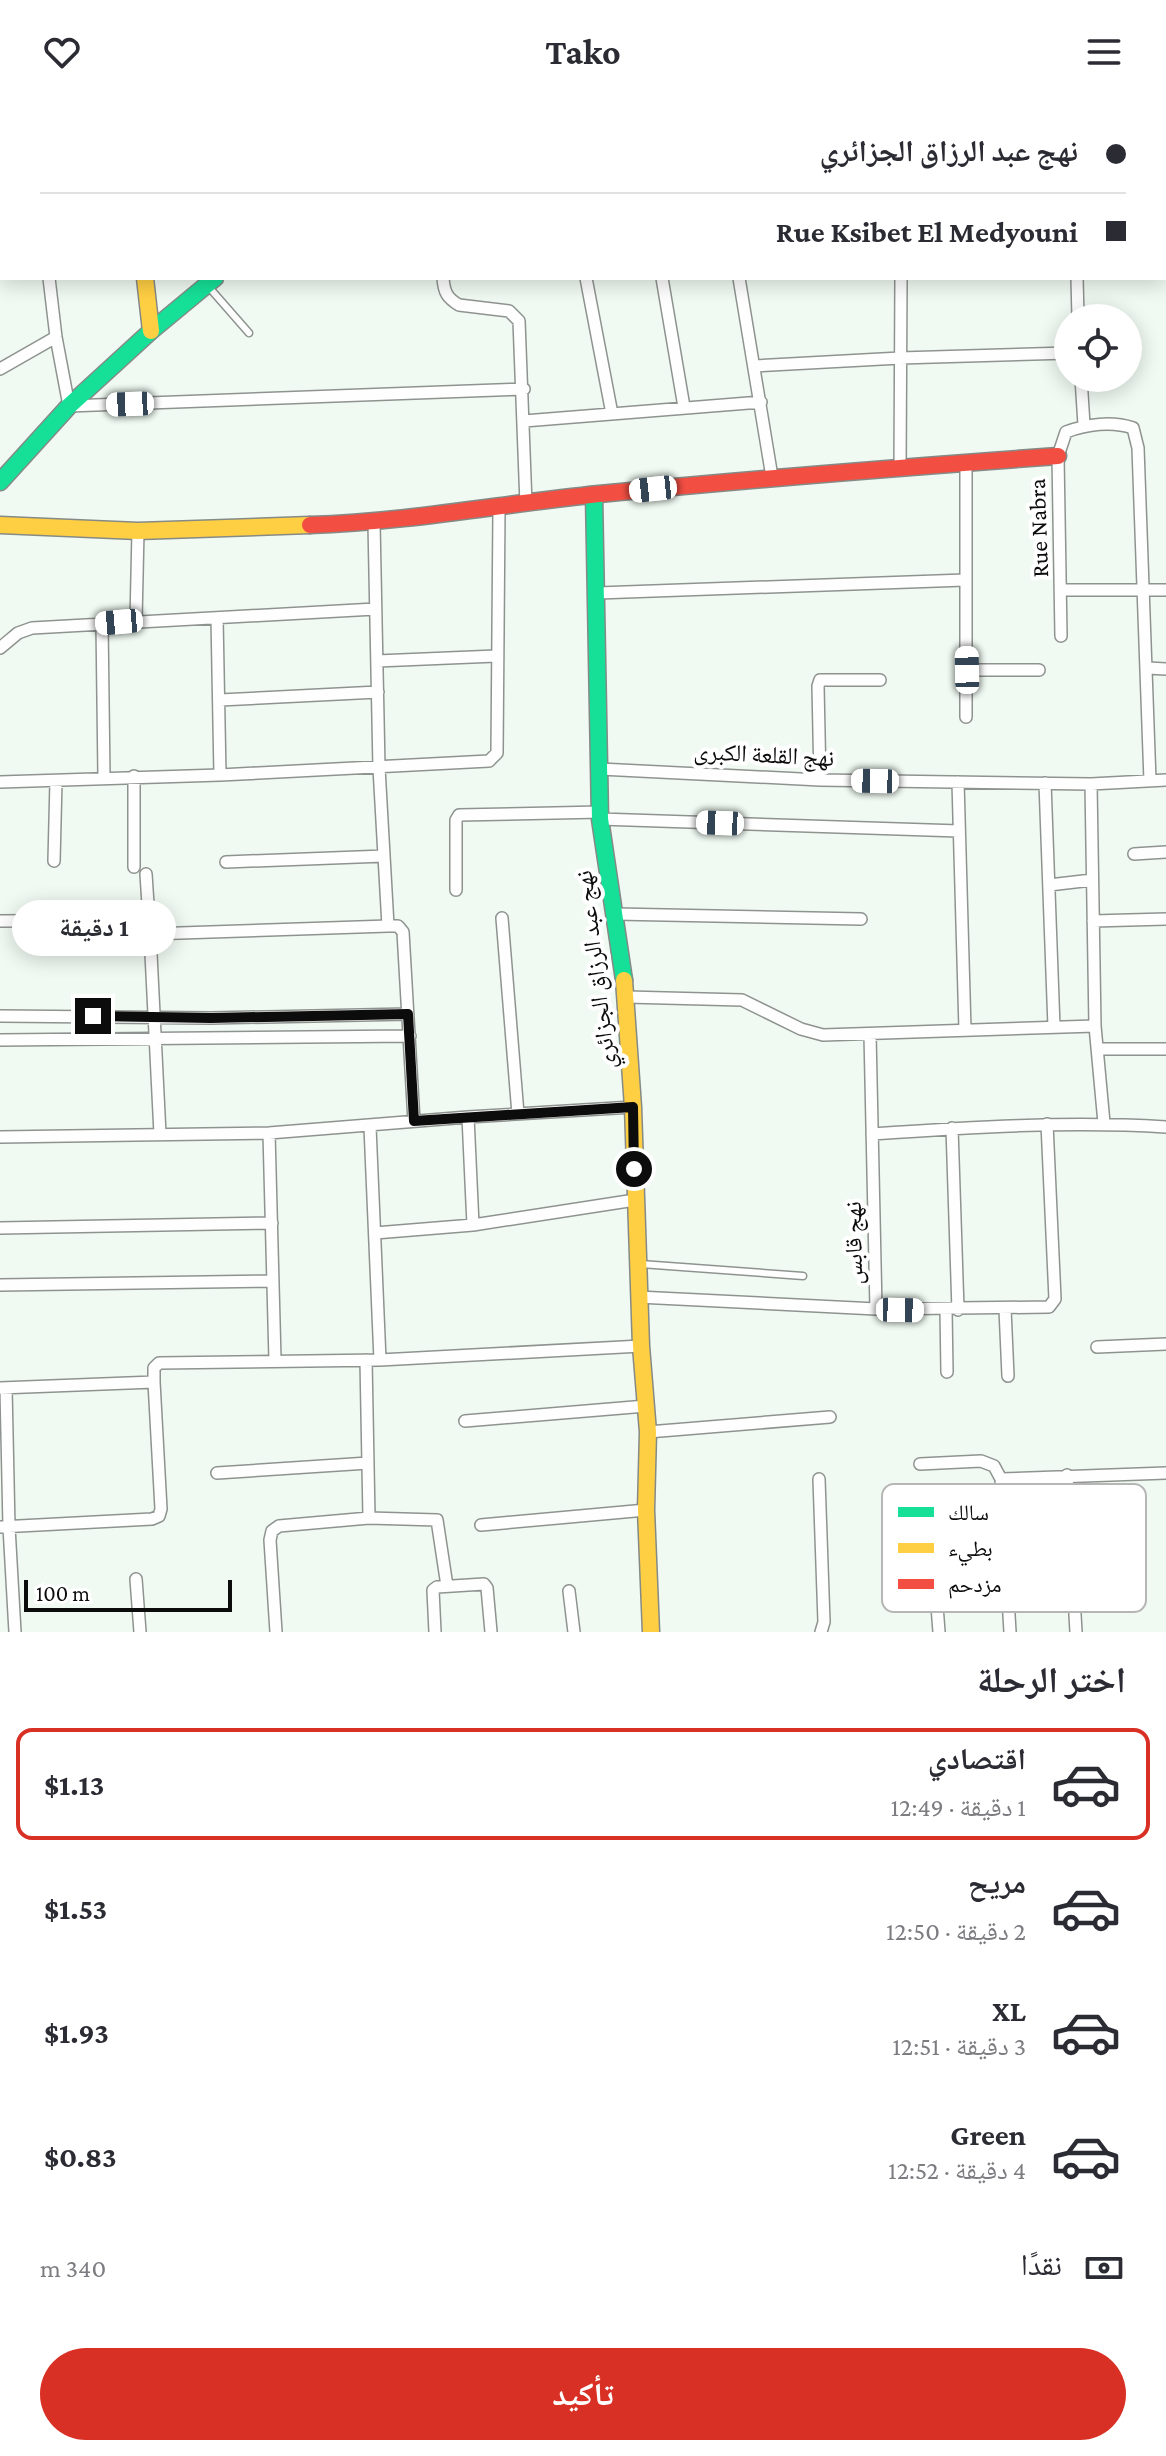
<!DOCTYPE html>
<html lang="ar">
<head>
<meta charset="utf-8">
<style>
	:root { --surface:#fff; --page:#f7f7f7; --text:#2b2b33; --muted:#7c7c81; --line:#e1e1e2; --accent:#d93025 }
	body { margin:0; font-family:"Crimson Pro","Noto Naskh Arabic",serif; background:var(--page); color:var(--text); direction:rtl; height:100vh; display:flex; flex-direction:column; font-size:30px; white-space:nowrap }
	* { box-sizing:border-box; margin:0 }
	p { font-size:26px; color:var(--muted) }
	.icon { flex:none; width:44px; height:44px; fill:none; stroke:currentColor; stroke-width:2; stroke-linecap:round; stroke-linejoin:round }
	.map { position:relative; height:1528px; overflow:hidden; direction:ltr }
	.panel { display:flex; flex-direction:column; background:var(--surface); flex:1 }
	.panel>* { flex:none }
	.banner { position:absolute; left:0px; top:0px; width:1166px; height:176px; box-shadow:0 4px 20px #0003; direction:rtl; display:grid; align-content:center; height:176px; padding:0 40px; background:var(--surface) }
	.buttons { position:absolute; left:1054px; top:200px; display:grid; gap:16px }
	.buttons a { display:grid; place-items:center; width:88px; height:88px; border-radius:50%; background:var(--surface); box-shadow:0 4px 20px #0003; font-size:40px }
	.scale { position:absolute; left:24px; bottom:20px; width:208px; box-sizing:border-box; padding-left:8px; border:4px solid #0c0c0c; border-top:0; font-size:22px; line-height:28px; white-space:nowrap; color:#0c0c0c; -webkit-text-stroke:6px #fff; paint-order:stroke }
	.end { position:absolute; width:36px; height:36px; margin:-18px; border:10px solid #0c0c0c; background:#fff; box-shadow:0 0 0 4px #fff }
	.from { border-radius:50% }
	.bubble { position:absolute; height:56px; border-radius:28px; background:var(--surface); box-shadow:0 4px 20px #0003; font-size:26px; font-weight:700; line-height:56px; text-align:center; direction:rtl }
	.car { position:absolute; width:24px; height:48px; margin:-24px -12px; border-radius:10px; box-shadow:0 0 6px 2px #0007; background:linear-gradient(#fff 24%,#345 0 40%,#fff 0 76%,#345 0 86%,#fff 0) }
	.banner b { display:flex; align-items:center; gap:28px; height:76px; font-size:30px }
	.banner b+b { border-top:2px solid var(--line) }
	.banner i { width:20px; height:20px; background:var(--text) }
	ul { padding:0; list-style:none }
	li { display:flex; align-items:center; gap:24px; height:112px; margin:0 16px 12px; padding:0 24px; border:4px solid transparent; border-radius:16px }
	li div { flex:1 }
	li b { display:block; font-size:30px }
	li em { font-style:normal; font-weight:700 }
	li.active { border-color:var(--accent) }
	li>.icon { width:72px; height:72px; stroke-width:1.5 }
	h2 { padding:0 40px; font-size:36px; line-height:96px }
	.pay { display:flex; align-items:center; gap:20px; height:88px; padding:0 40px; font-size:30px }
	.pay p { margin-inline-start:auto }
	.action { display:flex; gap:16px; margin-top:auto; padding:16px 40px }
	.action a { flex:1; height:92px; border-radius:48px; background:var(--accent); color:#fff; font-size:32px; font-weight:700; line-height:92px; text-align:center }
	header { display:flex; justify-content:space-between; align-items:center; height:104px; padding:0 40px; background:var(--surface); font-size:36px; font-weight:700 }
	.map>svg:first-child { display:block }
</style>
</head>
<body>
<header><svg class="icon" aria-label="menu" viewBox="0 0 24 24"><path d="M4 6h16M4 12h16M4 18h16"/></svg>Tako<svg class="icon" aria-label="heart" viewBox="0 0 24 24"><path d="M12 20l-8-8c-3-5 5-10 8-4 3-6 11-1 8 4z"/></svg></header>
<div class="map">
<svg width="1166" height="1528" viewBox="0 0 1166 1528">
	<rect width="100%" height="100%" fill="#f0faf2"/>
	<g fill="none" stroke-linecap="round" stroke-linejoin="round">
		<defs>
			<path id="lane" d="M207,181L249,229
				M641,1160L803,1172"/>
			<path id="street" d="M265,0V2
				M425,0L426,2
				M553,0V2
				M631,0V2
				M283,2L303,0
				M1164,46H1166
				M1164,145H1166
				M49,174L56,233L69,302L524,285
				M443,174C444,188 447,194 459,201L509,207L519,217L526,400
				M586,174L612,310
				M662,174L684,303
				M739,174L772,373
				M1077,174L1078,214
				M755,262L900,254L1068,249
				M0,265L56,233
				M1081,274L1084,321
				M524,317L761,298
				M900,365L901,174
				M374,419L379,664L388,822H398L403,828L414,1017
				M1062,486H1166
				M598,489L965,476
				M217,514L220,671
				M136,516L138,427
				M102,519L104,673
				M1061,532L1058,352L1066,328C1087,320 1112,317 1133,324L1138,344L1150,677
				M0,544L18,529L32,524L375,505
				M377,557L496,552
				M1148,564L1166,565
				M967,566H1039
				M220,596L378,588
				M966,613V359
				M600,665L820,676L1091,680L1166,676
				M820,676L818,582L820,576H880
				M0,678L220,671L489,657L497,649L499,405
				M958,678L965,926
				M1045,679L1054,923
				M1091,680L1095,922L1104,1019
				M600,715L959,727
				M1134,750L1166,748
				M54,757L56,677
				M226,758L384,752
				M134,763V672
				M146,770L149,816
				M1049,781L1092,776
				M456,786V716L459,711L601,708
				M616,810L861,815
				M502,814L518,1010
				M0,817L149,816L150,830
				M1093,817L1166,815
				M627,893L742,896L801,925L823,931L1095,922
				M0,912L211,914L408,910
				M870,930L876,1205
				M0,936L410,932
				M1097,945H1166
				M468,1013L473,1121
				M370,1023L380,1256
				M952,1024L958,1206
				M269,1029L275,1256
				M160,1030L150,830L388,822
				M872,1030C970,1023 1068,1017 1166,1023
				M0,1033L269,1029L468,1013L633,1003
				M0,1124L272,1119
				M375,1129L473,1121L635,1096
				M0,1181L273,1177
				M638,1193L876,1205L1049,1203L1055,1195L1047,1020
				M1005,1205L1008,1272
				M946,1206L947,1268
				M1097,1243L1166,1240
				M366,1256L369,1414
				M0,1284L154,1278V1264L159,1259L380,1256L641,1242
				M6,1284L9,1423L15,1528
				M465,1317L646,1302
				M648,1328L830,1313
				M920,1360L981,1357L994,1362L1001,1375L1010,1528
				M217,1369L368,1359
				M1067,1371L1076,1528
				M819,1375L824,1518L821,1528
				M1001,1375L1166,1369
				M481,1421L646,1406
				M0,1423L152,1415L159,1412L161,1405L154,1278
				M933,1449L939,1528
				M136,1475L140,1528
				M569,1487L574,1528
				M276,1528L270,1436L272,1427L279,1422L369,1414L437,1416L447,1482
				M435,1528L433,1486L437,1483L484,1480L487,1484L491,1528"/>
			<path id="fast" d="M0,378L69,302L151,227L215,174
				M594,391L600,715L624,876"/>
			<path id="slow" d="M145,174L151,227
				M0,421L138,427L310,421
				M624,876L633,1003L641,1242L648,1328L646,1406L651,1528"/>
			<path id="jam" d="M127,0V2
				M411,2L413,0
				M310,421C407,418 502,400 599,390C752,375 905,363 1058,352"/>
		</defs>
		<use href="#lane" stroke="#8f9390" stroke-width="9"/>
		<use href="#street" stroke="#8f9390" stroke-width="14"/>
		<use href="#fast" stroke="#858a86" stroke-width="19"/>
		<use href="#slow" stroke="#858a86" stroke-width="19"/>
		<use href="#jam" stroke="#858a86" stroke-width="19"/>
		<use href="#lane" stroke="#fdfefd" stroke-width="6"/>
		<use href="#street" stroke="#fdfefd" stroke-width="11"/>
		<use href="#fast" stroke="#16e098" stroke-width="16"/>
		<use href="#slow" stroke="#ffcf43" stroke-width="16"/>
		<use href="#jam" stroke="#f24e42" stroke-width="16"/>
	</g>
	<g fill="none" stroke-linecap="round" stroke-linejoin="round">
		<path stroke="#0c0c0c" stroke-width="10" d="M93,912L211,914L408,910L414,1017L633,1003L634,1065"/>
	</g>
	<g text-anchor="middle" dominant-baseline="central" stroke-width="8" stroke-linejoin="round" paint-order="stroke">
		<g font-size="24" fill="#0c0c0c" stroke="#fff">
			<text transform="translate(1038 424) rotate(-92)">Rue Nabra</text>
			<text transform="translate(764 650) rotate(3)">نهج القلعة الكبرى</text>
			<text transform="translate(595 866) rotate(-97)">نهج عبد الرزاق الجزائري</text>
			<text transform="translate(853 1139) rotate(-91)">نهج قابس</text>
		</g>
	</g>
	<rect x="882" y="1380" width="264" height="128" rx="12" fill="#fff" stroke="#b6b6b6" stroke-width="2"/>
	<rect x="898" y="1403" width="36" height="10" fill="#16e098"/>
	<rect x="898" y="1439" width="36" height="10" fill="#ffcf43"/>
	<rect x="898" y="1475" width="36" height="10" fill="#f24e42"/>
	<g font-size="22" fill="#0c0c0c">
		<text x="948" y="1416">سالك</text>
		<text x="948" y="1452">بطيء</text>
		<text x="948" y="1488">مزدحم</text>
	</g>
</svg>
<div class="buttons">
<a><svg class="icon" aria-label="locate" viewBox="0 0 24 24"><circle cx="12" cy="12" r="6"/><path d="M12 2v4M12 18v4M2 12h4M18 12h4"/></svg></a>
</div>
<div class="scale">100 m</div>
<i class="end from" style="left:634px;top:1065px"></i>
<i class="end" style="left:93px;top:912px"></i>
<div class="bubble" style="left:12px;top:796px;width:164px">1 دقيقة</div>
<i class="car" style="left:130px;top:300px;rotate:268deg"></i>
<i class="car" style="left:653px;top:385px;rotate:264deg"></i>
<i class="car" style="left:119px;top:518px;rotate:265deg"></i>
<i class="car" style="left:967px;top:566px;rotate:359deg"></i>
<i class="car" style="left:875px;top:677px;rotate:271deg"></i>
<i class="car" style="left:720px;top:719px;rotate:272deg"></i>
<i class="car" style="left:900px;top:1206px;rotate:91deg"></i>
<div class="banner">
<b><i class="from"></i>نهج عبد الرزاق الجزائري</b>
<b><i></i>Rue Ksibet El Medyouni</b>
</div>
</div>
<section class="panel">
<h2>اختر الرحلة</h2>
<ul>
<li class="active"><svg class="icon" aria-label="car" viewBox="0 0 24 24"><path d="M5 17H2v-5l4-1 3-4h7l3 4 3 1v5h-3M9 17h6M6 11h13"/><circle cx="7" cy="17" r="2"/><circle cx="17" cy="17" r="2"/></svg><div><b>اقتصادي</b><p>1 دقيقة · 12:49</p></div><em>$1.13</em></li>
<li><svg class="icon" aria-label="car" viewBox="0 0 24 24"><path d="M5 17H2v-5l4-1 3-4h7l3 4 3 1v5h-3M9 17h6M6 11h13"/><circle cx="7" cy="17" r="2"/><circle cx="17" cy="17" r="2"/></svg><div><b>مريح</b><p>2 دقيقة · 12:50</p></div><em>$1.53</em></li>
<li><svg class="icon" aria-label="car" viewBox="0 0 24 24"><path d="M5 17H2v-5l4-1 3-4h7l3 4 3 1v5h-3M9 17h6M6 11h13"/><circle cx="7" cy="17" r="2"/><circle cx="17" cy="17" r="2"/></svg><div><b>XL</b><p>3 دقيقة · 12:51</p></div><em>$1.93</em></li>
<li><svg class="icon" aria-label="car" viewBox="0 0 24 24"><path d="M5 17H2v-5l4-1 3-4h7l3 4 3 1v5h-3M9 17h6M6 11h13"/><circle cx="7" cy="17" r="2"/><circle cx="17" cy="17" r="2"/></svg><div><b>Green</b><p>4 دقيقة · 12:52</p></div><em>$0.83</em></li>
</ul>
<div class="pay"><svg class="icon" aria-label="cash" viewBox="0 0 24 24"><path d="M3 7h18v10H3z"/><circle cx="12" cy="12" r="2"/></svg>نقدًا<p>340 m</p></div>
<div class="action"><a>تأكيد</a></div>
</section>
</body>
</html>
